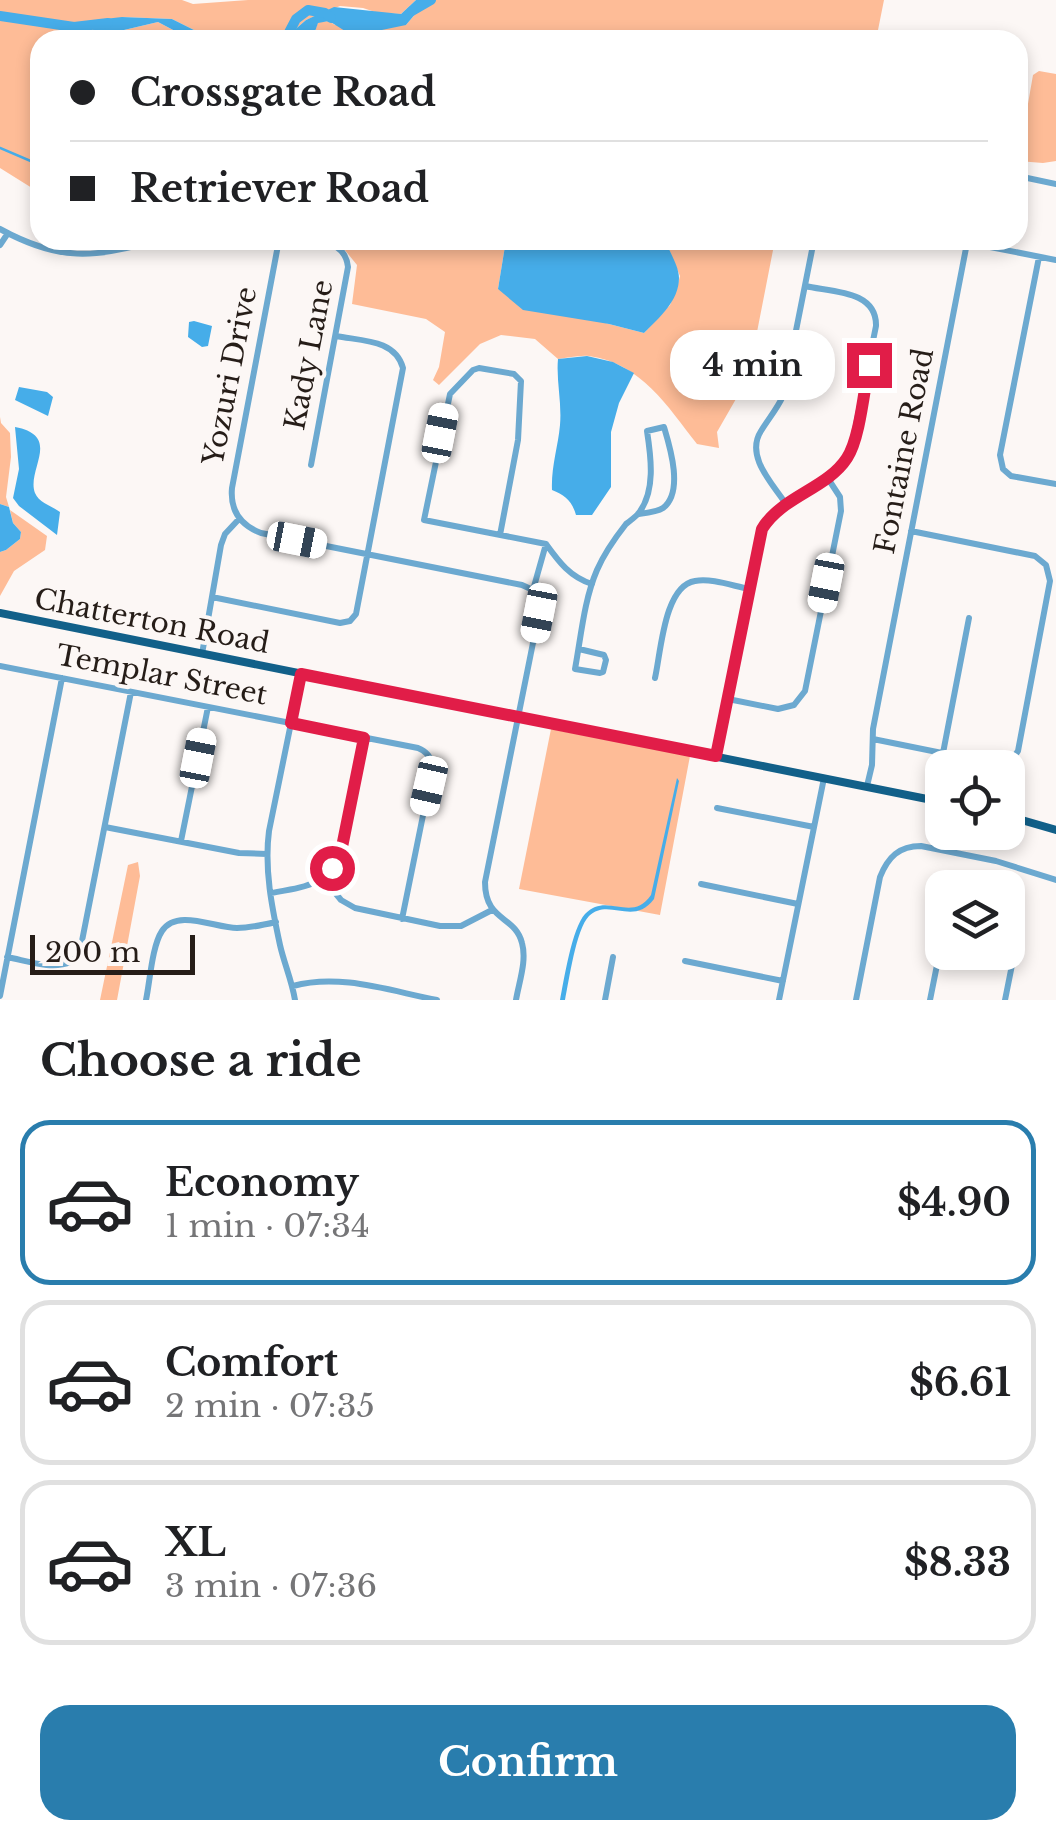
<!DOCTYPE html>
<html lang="en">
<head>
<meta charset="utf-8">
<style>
	:root { --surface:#fff; --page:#f6f6f6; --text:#202124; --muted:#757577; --line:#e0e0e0; --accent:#297dad }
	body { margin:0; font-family:"Libre Baskerville",serif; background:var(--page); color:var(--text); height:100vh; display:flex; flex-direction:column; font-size:38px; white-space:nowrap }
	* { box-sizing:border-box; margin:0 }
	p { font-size:32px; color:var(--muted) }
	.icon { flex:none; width:55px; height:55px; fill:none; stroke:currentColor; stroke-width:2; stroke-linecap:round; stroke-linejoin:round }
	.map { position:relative; height:1000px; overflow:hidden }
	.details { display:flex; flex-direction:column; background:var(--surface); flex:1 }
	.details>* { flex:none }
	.banner { position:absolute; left:30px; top:30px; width:998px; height:220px; border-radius:30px; box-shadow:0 5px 15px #0003; display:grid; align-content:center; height:220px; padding:0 40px; background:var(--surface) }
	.controls { position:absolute; left:925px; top:750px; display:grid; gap:20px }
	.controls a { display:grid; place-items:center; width:100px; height:100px; border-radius:20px; background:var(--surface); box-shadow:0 5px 15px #0003; font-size:50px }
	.scale { position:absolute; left:30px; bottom:25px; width:165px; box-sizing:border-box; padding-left:10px; border:5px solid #261d18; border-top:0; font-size:28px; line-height:35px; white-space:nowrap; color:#261d18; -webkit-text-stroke:8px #fcf7f5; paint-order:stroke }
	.end { position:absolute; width:45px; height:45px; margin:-22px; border:12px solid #e11d48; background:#fff; box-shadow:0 0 0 5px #fff }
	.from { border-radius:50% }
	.bubble { position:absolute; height:70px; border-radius:30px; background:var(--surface); box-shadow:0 5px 15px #0003; font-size:32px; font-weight:700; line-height:70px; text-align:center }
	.car { position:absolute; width:30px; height:60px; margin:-30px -15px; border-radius:12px; box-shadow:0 0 8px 2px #0007; background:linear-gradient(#fff 24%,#345 0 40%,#fff 0 76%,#345 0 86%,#fff 0) }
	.banner b { display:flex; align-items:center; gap:35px; height:95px; font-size:38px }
	.banner b+b { border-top:2px solid var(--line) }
	.banner i { width:25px; height:25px; background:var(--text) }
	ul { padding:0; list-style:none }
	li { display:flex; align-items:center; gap:30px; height:165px; margin:0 20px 15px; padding:0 20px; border:5px solid var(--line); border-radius:30px }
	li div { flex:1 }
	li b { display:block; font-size:38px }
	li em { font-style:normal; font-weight:700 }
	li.current { border-color:var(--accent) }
	li>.icon { width:90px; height:90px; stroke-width:1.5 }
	h2 { padding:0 40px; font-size:45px; line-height:120px }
	.primary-button { display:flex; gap:20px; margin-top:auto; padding:20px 40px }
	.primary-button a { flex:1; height:115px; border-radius:30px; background:var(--accent); color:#fff; font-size:40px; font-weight:700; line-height:115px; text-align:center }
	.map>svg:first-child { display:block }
</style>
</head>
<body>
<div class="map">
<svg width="1056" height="1000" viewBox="0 0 1056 1000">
	<rect width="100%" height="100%" fill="#fcf7f5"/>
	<path fill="#febc97" d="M0,0H182L193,4L248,0H416L401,14L378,13L363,8L340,6L306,20L283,40H214L172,19L122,17L124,30L158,22L192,40H40V193L0,168Z
		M427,0H884L876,40H312L318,22L329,21L335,25H406Z
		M1039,71L1056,74V161L1043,163L1018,161L1033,75Z
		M340,240H506L498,289L609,324L644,333L670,305L677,288L680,276L668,247L653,240H775L748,378L717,432L719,448L697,444C668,407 641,363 589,356C579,355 568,358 558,359L535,339L501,335L480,344L439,385L433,380L439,367L445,332L426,319L352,304L357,265L340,244Z
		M0,417L1,423L10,433L11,457L6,497L9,507L0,504Z
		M10,510L47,536L45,550L14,571L0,596V552L6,550L20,539L21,532L13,523Z
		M551,729L690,756L660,915L519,889Z
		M138,862L140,876L117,1000H100L128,865Z"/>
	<path fill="#46ade9" d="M416,0H427L406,25L353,36L329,21L318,23L312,40H283L306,20L334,7L401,14Z
		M122,17L172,19L214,40H192L158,22L124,30H93L96,20Z
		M506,240H653L668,247C672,256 679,268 679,278C679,301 659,318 644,333L609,324L523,310L498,289Z
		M194,321L212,326L208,346L202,347L188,337L189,322Z
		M587,356L613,362L634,373L619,403L611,432V487L592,515H576C572,501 565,495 552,490C551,467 558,447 560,425C562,403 556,380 558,359Z
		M19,387L47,392L53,397L48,416L15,400Z
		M15,427C63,436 26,470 35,493C39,503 52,506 60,512L57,535L19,506L13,498L19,469Z
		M0,504L9,507L13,523L21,532L20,539L6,550L0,552Z
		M677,778L679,781L654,899C633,927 609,897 589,916C576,929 569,981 565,1000H560C564,980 572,928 585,914C607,891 631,924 651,895Z"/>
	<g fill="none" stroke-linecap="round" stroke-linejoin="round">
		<path stroke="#46ade9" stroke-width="2.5" d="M0,148L40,165"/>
		<path stroke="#46ade9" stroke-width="10" d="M412,11L431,0
			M0,16L74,27L108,23
			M285,40L296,19L308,10L325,13L331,18"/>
		<path stroke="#6ca9d0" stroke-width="6" d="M1018,176L1056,184
			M0,229C58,261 95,259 157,240
			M279,240L232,488C230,510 240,525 261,533L522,585L533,590
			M954,240L1056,260
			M0,245L8,233
			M311,465L348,267C346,248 332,243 315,240
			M1003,469L1000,455L1039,257
			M1003,469L1011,476L1056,484
			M786,504C772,483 745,456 761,431C769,418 777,409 783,396L814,240
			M500,535L518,440L521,381L514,374L479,368L473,370L450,394L424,520L546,544C559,562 570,577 592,584
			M533,590L546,544
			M212,597L340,623L350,621L356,614L403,368C395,339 361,341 336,336
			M579,649L604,655L606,660L603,672L600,673L575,669C581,637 584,600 597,570C604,554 615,538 626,524C630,521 634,518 638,514C656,492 651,457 647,431L664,427C670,447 684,492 663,508C657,512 646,513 638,514
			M202,654L221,545L225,534L239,519
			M0,666L418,748C428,752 433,759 432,771L402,919
			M655,678C661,652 664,586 695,581C712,578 733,586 749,589
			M728,699L778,709L794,705
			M794,705L805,691L841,511L840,497L827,477
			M873,739L996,764L1011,761L1018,751L1050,581L1046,565L1035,556L911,531
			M943,753L969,618
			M716,756L762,529C783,495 828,487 850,454L876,326C877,290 831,292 805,286
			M867,786L872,765L873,729L967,243
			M717,808L814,827
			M105,827L239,853L267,854
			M181,841L208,707
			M323,878L341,900L355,908L440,926H461L492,910
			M701,884L798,904
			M271,893C305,887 331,885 342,847L364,738
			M7,957C28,961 51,970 71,962
			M685,961L783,981
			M71,962L78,955L81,946L131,692
			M293,986C340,973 390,991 437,1000
			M0,996L62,678
			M146,1000C150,981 152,946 162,931C177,908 215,928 237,928C250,928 263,925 276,922
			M295,1000C292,981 284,963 280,945C272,908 264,869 269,831L301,674
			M516,1000C519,982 527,961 522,943C515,915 485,922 485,882L539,613L538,600L533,590
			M605,1000L613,957
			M779,1000L824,778
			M856,1000L880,877C888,857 899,846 921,846L996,861L1056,880
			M930,1000L942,940
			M1005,1000L1014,955L1013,947L1008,940"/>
		<path stroke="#126089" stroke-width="8" d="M0,613L942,802
			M1008,816L1056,830"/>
	</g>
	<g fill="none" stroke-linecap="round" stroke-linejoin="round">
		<path stroke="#e11d48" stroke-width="12" d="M332,868L342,847L364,738L291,723L301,674L716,756L762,529C782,496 827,489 847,458C860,438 864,390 869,365"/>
	</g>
	<g text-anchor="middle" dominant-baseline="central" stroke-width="8" stroke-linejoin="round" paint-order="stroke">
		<g font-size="28" fill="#261d18" stroke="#fcf7f5">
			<text transform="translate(309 355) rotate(-79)">Kady Lane</text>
			<text transform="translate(230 376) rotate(-79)">Yozuri Drive</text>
			<text transform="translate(904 451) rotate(-79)">Fontaine Road</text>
			<text transform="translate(152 621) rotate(11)">Chatterton Road</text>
			<text transform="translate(162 675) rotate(11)">Templar Street</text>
		</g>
	</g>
</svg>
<div class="controls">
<a><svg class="icon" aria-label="locate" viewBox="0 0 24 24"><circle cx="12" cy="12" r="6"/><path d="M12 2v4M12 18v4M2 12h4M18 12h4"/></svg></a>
<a><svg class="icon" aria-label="layers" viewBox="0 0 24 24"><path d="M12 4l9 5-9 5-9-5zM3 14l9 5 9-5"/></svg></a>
</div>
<div class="scale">200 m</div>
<i class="end from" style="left:332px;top:868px"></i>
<i class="end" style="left:869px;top:365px"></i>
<div class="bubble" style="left:670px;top:330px;width:165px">4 min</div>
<i class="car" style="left:440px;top:433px;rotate:11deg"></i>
<i class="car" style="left:297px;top:540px;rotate:101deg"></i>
<i class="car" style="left:826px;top:583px;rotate:191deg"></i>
<i class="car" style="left:539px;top:613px;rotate:191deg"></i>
<i class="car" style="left:198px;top:758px;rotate:11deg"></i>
<i class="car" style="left:429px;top:786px;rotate:193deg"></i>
<div class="banner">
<b><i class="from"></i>Crossgate Road</b>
<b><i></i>Retriever Road</b>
</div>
</div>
<section class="details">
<h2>Choose a ride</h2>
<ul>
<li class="current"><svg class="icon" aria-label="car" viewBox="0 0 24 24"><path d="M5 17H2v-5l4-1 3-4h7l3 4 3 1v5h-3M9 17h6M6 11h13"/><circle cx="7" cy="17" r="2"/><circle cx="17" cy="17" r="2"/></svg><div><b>Economy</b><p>1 min · 07:34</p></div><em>$4.90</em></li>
<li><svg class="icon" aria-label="car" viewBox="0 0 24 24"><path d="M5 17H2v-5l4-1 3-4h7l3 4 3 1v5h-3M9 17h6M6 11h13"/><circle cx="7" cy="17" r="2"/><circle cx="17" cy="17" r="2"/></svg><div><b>Comfort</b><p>2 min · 07:35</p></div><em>$6.61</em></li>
<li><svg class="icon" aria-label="car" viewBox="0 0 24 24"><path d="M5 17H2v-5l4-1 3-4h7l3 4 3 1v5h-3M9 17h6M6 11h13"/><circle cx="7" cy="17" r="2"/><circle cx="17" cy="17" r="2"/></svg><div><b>XL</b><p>3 min · 07:36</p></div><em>$8.33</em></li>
</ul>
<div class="primary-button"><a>Confirm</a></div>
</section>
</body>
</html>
